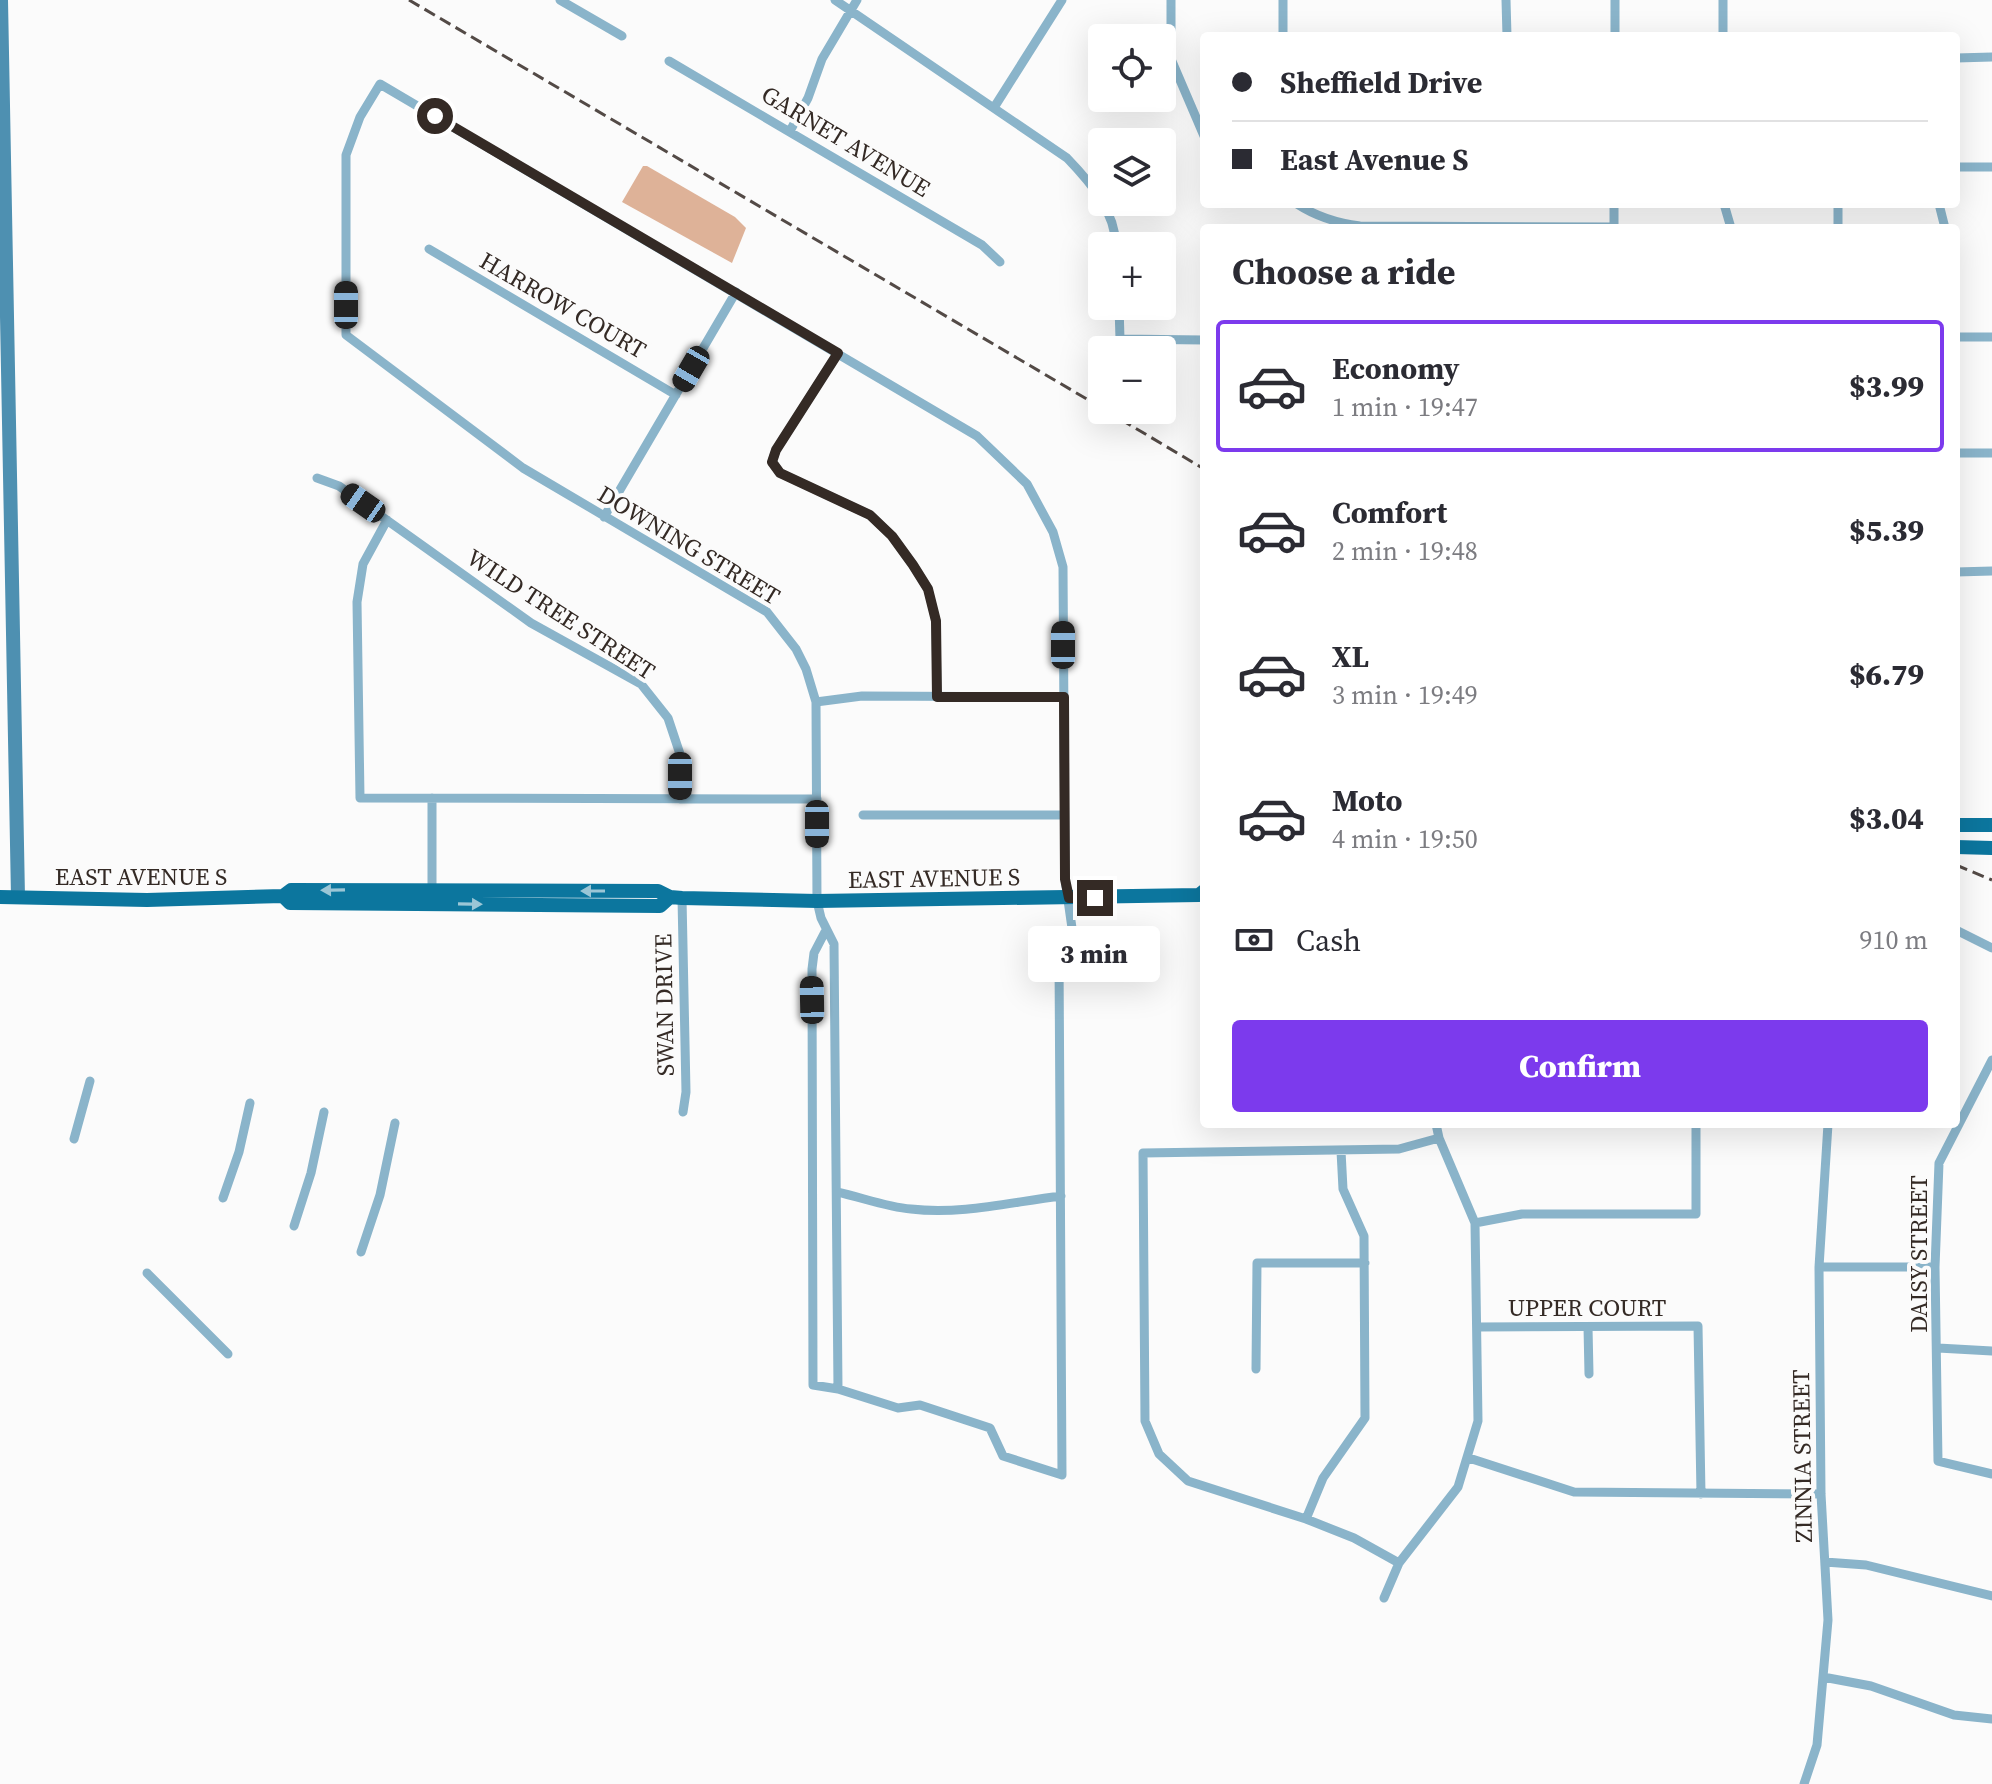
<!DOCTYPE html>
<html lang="en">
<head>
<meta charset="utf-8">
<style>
	:root { --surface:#fff; --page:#f7f7f7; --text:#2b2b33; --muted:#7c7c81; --line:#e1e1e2; --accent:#7c3aed }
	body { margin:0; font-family:"Source Serif 4",serif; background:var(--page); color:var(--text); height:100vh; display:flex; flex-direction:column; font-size:30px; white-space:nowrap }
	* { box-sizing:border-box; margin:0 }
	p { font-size:26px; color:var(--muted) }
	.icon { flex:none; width:44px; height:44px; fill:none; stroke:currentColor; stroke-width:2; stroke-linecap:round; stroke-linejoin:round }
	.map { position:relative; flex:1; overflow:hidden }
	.panel { position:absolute; left:1200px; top:224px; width:760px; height:904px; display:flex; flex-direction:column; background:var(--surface); border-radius:8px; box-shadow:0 8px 32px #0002 }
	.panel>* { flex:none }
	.banner { position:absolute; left:1200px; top:32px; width:760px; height:176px; border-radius:8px; box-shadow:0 8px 32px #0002; display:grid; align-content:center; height:176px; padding:0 32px; background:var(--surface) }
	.tools { position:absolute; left:1088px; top:24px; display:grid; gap:16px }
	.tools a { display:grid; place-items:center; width:88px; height:88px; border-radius:8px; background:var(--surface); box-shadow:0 8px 32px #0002; font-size:40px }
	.end { position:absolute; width:36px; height:36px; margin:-18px; border:10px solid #342a25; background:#fff; box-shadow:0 0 0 4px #fff }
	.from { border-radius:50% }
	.bubble { position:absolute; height:56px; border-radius:8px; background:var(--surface); box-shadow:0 8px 32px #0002; font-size:26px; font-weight:800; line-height:56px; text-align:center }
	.car { position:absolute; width:24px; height:48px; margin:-24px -12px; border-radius:10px; box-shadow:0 0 6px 2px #0007; background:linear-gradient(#222 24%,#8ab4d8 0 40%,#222 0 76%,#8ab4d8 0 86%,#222 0) }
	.banner b { display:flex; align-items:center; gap:28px; height:76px; font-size:30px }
	.banner b+b { border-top:2px solid var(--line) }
	.banner i { width:20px; height:20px; background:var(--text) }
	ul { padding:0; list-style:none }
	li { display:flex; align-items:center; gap:24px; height:132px; margin:0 16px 12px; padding:0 16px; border:4px solid transparent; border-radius:8px }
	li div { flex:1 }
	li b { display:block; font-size:30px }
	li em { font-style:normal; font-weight:800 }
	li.selected { border-color:var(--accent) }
	li>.icon { width:72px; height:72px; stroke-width:1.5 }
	h2 { padding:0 32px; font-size:36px; line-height:96px }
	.pay { display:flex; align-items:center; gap:20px; height:88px; padding:0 32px; font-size:30px }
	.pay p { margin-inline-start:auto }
	.primary-button { display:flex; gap:16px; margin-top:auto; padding:16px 32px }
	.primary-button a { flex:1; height:92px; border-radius:8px; background:var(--accent); color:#fff; font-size:32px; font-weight:800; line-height:92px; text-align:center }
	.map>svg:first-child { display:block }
</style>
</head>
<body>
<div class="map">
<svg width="1992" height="1784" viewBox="0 0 1992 1784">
	<rect width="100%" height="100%" fill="#fbfbfb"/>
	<path fill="#deb298" d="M643,166H647L735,217L746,228L732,263L622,202Z"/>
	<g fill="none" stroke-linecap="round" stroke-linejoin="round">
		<path stroke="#8ab4ca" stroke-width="9" d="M560,0L622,36
			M835,0L1067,158C1091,183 1115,211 1116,246
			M1171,0V59L1204,136
			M1283,0V36
			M1506,0L1507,36
			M1723,0V36
			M1615,36V0
			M1956,58L1992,57
			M669,61L982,245L1000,262
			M380,84L977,436L1027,484L1053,532L1063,567L1065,879L1072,928L1069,940L1059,957L1062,1475L1003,1456L990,1428L920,1405L898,1408L838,1389L834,944L821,918L817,901L816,702L806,669L796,649L767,612L523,468L346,335V155L360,117Z
			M995,106L1062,0
			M790,131L808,98L822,59L857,0
			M1956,167H1992
			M1297,204C1317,217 1336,223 1360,226L1614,227V204
			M1724,204L1731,228
			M1838,204V228
			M1939,204L1945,228
			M429,249L676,395
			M1119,306L1120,339L1204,340
			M1956,337H1992
			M838,353L776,450L772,462L780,473L870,515L892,536L913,565L928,589L936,621L937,697
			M1956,453H1992
			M317,478L339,486L531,623L641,684L668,718L680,754V799
			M604,517L736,292
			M387,520L363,564L357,602L360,798L817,799
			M1956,572L1992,571
			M816,702L862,696L1064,697
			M432,798V894
			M863,815H1064
			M682,898L686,1092L683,1112
			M826,930L814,953L812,969L813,1385L838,1389
			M1956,930L1992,948
			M1992,1060L1939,1163L1935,1267L1938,1461L1992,1474
			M74,1139L90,1081
			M837,1192C861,1197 886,1207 911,1209C961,1215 1011,1202 1061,1196
			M223,1198L239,1152L250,1103
			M1475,1223L1522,1214H1696V1124
			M294,1226L311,1173L324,1112
			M361,1252L380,1195L395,1123
			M1819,1267H1935
			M147,1273L228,1354
			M1478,1327L1698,1326L1701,1494
			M1588,1327L1589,1374
			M1938,1348L1992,1351
			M1256,1369L1257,1263H1365
			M1469,1458L1574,1492L1821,1494
			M1306,1519L1323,1478L1365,1418L1364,1236L1343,1189L1341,1151
			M1825,1562L1866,1565L1992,1596
			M1399,1563L1354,1538L1306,1519L1188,1481L1159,1454L1145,1421L1143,1153L1399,1149L1439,1138
			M1384,1598L1399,1563L1458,1487L1478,1421L1475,1223L1439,1138L1436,1124
			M1823,1677L1871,1686L1954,1715L1992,1719
			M1804,1784L1817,1745L1828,1620L1821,1494L1819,1267L1828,1124"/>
		<path stroke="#4e90b1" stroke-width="14" d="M1,0L18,897"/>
		<path stroke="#0c769e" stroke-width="14" d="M1956,825H1992
			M1956,847L1992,848
			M283,896L290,903L660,906L670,897
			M0,897L147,900L283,896L291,890L658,891L670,897L682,898L817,901L1199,895L1204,891"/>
		<path stroke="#534a46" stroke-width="3" stroke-dasharray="12 6" stroke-linecap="butt" d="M409,0L1102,408
			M1105,410L1204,469
			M1956,865L1992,880"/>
	</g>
	<defs><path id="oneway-solid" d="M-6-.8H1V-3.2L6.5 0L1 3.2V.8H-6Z" transform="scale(2)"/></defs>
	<g fill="#9bc6d6">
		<use href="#oneway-solid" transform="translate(333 890) rotate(179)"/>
		<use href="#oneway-solid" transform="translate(593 891) rotate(-180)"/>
		<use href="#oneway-solid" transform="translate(470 904) rotate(1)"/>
	</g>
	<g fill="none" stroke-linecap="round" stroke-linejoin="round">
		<path stroke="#342a25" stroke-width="10" d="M435,116L838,353L776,450L772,462L780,473L870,515L892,536L913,565L928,589L936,621L937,697H1064L1065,879L1069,898H1095"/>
	</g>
	<g text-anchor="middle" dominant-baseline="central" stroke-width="8" stroke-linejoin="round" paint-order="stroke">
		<g font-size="24" fill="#342a25" stroke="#fbfbfb">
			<text transform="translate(846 141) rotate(31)">GARNET AVENUE</text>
			<text transform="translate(563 305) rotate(30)">HARROW COURT</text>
			<text transform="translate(689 545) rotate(31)">DOWNING STREET</text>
			<text transform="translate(561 614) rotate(33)">WILD TREE STREET</text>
			<text x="141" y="876">EAST AVENUE S</text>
			<text transform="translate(934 878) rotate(-1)">EAST AVENUE S</text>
			<text transform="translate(664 1005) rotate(-91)">SWAN DRIVE</text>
			<text transform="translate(1918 1254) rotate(-90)">DAISY STREET</text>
			<text x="1587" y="1307">UPPER COURT</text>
			<text transform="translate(1802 1456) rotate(-91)">ZINNIA STREET</text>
		</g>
	</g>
</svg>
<div class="tools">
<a><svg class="icon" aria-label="locate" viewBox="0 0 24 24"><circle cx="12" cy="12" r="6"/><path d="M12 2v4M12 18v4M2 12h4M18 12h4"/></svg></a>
<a><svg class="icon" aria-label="layers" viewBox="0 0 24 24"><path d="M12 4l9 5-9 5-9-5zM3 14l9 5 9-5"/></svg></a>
<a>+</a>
<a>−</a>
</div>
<i class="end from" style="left:435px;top:116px"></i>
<i class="end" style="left:1095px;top:898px"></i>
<div class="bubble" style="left:1028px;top:926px;width:132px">3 min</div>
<i class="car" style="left:346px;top:305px;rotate:0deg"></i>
<i class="car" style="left:691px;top:369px;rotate:210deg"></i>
<i class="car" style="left:363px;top:503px;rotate:305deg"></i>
<i class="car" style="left:1063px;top:645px;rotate:0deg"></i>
<i class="car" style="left:680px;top:776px;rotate:180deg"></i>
<i class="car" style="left:817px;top:824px;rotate:180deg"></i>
<i class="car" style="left:812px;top:1000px;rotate:359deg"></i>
<div class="banner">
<b><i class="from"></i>Sheffield Drive</b>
<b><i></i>East Avenue S</b>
</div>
<section class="panel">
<h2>Choose a ride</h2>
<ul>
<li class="selected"><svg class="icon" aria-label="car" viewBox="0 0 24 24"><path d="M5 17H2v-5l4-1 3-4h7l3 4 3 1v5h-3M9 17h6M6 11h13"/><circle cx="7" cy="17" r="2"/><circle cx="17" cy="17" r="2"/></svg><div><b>Economy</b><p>1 min · 19:47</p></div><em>$3.99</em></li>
<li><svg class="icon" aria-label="car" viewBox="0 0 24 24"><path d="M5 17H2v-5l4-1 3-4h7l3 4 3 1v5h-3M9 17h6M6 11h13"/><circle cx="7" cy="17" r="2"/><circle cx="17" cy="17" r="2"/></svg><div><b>Comfort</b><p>2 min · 19:48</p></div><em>$5.39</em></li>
<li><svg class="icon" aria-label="car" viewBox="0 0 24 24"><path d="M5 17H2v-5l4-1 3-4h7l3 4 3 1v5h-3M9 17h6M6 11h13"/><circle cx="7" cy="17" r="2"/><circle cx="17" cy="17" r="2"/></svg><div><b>XL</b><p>3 min · 19:49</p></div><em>$6.79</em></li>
<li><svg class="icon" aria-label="car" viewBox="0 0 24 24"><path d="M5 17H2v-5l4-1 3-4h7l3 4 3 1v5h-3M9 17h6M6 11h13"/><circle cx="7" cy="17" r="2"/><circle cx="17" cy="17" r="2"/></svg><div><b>Moto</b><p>4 min · 19:50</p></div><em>$3.04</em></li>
</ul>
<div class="pay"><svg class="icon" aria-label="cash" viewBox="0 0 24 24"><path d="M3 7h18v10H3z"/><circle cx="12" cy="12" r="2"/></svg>Cash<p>910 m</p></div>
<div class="primary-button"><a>Confirm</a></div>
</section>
</div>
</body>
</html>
